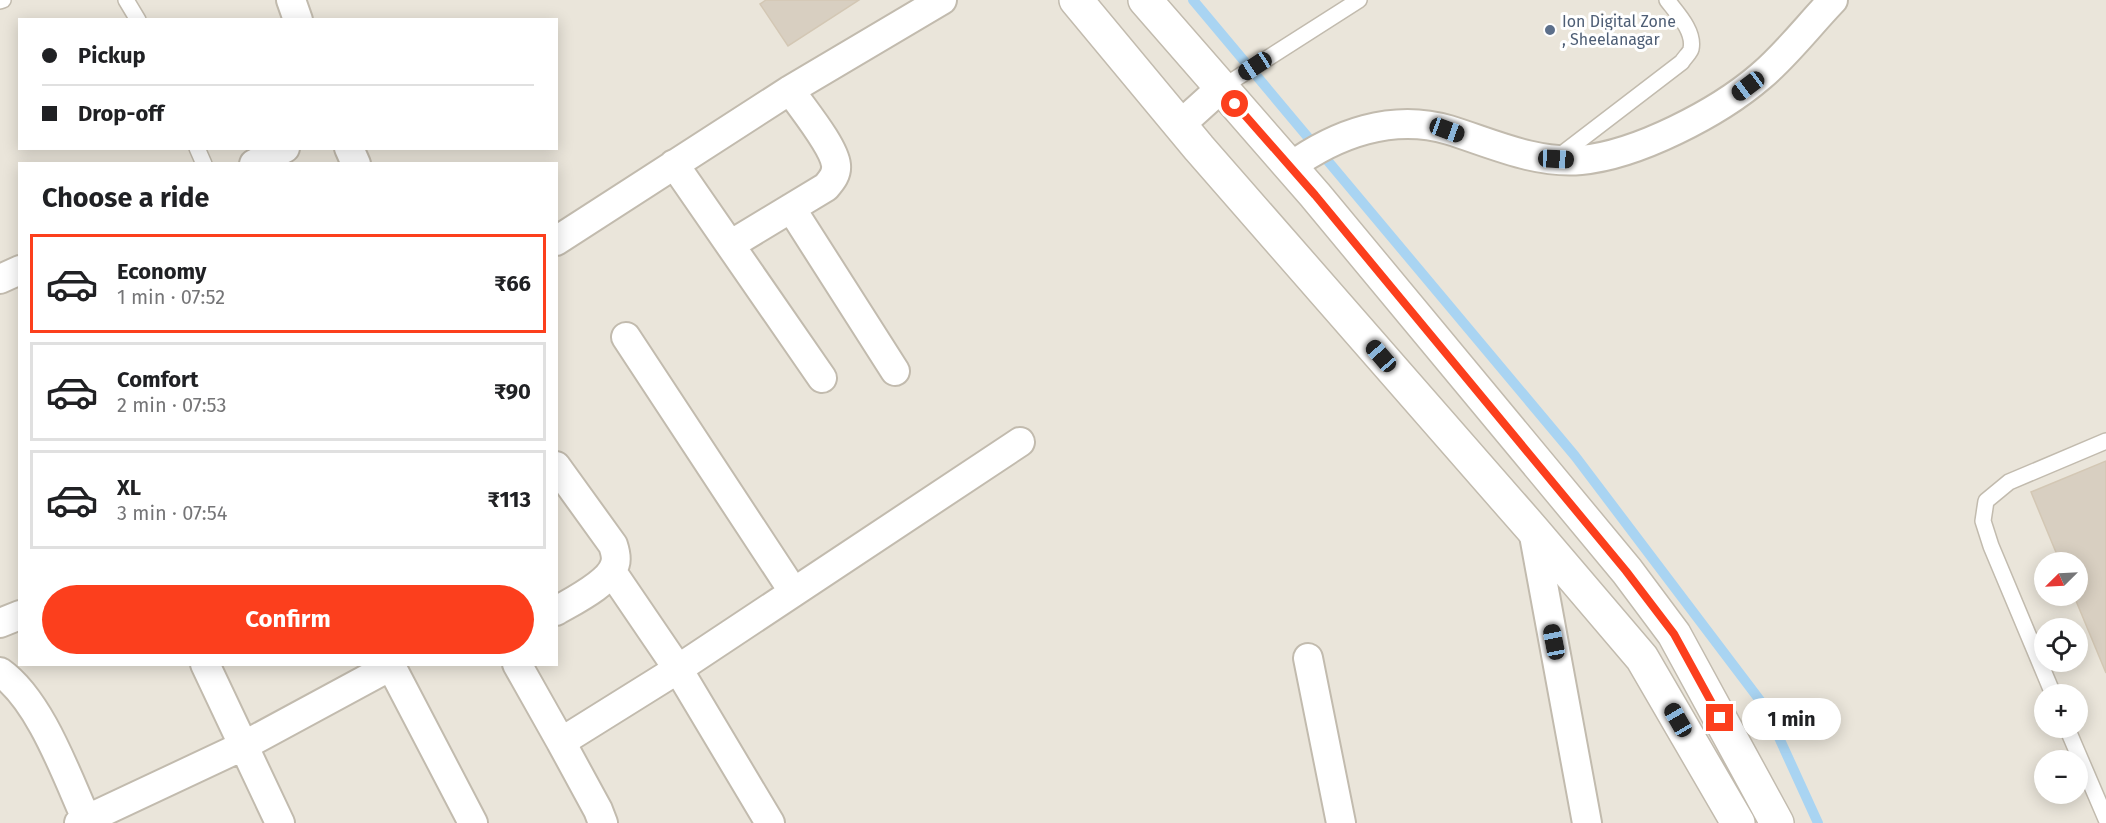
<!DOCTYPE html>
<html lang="en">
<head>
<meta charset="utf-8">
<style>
	:root { --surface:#fff; --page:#f6f6f6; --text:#202124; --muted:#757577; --line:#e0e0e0; --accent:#fc3f1d }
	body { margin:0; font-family:"Fira Sans",sans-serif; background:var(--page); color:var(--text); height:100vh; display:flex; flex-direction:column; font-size:22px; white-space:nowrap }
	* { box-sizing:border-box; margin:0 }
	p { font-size:20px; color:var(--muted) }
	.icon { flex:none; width:33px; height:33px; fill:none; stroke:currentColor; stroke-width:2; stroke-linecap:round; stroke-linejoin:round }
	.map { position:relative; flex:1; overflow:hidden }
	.details { position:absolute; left:18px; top:162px; width:540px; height:504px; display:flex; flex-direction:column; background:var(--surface); border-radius:0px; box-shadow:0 3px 15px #0003 }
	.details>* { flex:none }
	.hud { position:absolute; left:18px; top:18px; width:540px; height:132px; border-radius:0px; box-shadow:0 3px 15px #0003; display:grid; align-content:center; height:132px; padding:0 24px; background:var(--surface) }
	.needle { width:39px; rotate:246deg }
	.controls { position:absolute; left:2034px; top:552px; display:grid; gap:12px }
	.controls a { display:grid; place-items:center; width:54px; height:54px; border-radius:50%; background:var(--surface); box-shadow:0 3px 15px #0003; font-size:30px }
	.end { position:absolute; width:27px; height:27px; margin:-14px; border:8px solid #fc3f1d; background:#fff; box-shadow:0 0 0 3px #fff }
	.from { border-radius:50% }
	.bubble { position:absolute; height:42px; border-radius:21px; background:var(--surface); box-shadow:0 3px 15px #0003; font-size:20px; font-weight:700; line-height:42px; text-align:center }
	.car { position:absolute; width:18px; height:36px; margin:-18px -9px; border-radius:8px; box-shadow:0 0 4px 2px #0007; background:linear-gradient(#222 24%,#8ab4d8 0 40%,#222 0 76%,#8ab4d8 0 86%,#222 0) }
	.hud b { display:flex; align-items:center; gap:21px; height:57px; font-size:22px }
	.hud b+b { border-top:2px solid var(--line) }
	.hud i { width:15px; height:15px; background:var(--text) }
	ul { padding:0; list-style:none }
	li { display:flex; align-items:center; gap:18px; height:99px; margin:0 12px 9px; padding:0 12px; border:3px solid var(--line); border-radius:0px }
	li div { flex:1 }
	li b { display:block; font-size:22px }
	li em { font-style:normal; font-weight:700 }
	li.on { border-color:var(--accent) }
	li>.icon { width:54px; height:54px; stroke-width:1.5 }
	h2 { padding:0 24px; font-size:27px; line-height:72px }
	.button { display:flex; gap:12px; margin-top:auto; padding:12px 24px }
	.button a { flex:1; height:69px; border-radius:36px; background:var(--accent); color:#fff; font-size:24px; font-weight:700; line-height:69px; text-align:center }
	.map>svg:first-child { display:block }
</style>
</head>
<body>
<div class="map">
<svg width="2106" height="823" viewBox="0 0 2106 823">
	<rect width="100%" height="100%" fill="#f6f3ec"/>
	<path fill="#eae5da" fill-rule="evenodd" d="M0,0H2106V823H0ZM20,20H556V148H20ZM20,164H556V664H20ZM2044,562H2078V596H2044ZM2044,628H2078V662H2044ZM2044,694H2078V728H2044ZM2044,760H2078V794H2044Z"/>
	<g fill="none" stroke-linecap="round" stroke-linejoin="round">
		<path stroke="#a9d4f2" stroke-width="10" d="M1193,0L1575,456L1765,707L1818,823"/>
	</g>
	<path fill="#d8cfc1" stroke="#d3c7b4" stroke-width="1.5" d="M766,0H859L788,46L760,4Z
		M2106,461V673L2074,596H2078V562H2060L2031,492Z"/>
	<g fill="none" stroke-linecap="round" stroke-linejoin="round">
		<defs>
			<path id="service" d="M126,0L138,20
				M0,1L3,0
				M1221,88L1359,0
				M197,148L204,164
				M1558,157L1682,62C1684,58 1690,53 1691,49C1695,31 1676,12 1667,0
				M2053,694L1991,546L1983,521L1986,501L2009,482L2106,441
				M2067,728L2106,819"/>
			<path id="minor" d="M291,0L298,20
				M1180,125L1221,88
				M349,148L356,164
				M254,164L285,148
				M674,164L822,378
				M1290,167C1336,134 1392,113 1449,130C1491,143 1535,164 1581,160C1637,155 1718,113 1761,76C1787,54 1809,25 1833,0
				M791,208L895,371
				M556,241L790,90L942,0
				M730,245L826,187C832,180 837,174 836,165C834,146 802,108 790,90
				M0,279L20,270
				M626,337L793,591
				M556,466L613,545C615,551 617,558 615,564C610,583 573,601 556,611
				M1533,530L1587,823
				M612,572L678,669L770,823
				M0,623L20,615
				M1308,658L1341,823
				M205,664L280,823
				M390,664L473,823
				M517,664L561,742
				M0,672C41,701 67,777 88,823
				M79,823L243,746L391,666
				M603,823L598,810L561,742L678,669L1020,442"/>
			<path id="tertiary" d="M1076,0L1199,148L1533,530L1642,658L1738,823
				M1145,0L1315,195L1627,571L1674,634L1777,823"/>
		</defs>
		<use href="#service" stroke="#c2bbae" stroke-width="18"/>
		<use href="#minor" stroke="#c2bbae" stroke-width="32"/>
		<use href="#tertiary" stroke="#c2bbae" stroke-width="36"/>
		<use href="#service" stroke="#fff" stroke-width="15"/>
		<use href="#minor" stroke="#fff" stroke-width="28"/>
		<use href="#tertiary" stroke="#fff" stroke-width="33"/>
	</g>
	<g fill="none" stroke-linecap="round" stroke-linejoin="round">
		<path stroke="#fc3f1d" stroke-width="8" d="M1235,104L1315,195L1626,571L1674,634L1720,718"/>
	</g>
	<circle fill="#5c6f8a" stroke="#fff" stroke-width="2" cx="1550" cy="30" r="6"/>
	<g text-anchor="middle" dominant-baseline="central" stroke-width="6" stroke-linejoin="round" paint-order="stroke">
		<g font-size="16" fill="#4e5e75" stroke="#fff" text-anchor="start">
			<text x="1562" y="21">Ion Digital Zone<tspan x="1562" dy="18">, Sheelanagar</tspan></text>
		</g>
	</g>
</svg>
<div class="controls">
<a><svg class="needle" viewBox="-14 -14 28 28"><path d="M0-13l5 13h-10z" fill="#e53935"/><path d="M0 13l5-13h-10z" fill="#757577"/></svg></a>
<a><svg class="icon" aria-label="locate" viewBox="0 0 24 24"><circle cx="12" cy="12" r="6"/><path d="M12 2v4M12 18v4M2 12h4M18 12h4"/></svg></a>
<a>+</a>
<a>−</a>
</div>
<i class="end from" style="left:1235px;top:104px"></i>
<i class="end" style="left:1720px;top:718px"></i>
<div class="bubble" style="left:1742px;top:698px;width:99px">1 min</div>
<i class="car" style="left:1255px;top:66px;rotate:237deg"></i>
<i class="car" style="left:1748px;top:86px;rotate:233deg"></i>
<i class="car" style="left:1447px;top:130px;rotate:110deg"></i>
<i class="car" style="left:1556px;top:159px;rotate:93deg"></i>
<i class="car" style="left:1381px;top:356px;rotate:319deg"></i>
<i class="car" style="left:1554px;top:642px;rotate:349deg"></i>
<i class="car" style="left:1678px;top:720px;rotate:330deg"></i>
<div class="hud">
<b><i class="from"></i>Pickup</b>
<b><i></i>Drop-off</b>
</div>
<section class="details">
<h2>Choose a ride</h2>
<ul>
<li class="on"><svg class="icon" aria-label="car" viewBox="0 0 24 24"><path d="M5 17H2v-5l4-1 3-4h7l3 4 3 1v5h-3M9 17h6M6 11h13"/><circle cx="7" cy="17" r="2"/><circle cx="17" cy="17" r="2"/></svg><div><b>Economy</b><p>1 min · 07:52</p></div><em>₹66</em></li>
<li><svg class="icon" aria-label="car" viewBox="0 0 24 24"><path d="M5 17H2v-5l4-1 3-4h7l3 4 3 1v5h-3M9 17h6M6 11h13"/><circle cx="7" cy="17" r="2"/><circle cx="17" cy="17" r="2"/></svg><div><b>Comfort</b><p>2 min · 07:53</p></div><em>₹90</em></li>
<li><svg class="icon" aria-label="car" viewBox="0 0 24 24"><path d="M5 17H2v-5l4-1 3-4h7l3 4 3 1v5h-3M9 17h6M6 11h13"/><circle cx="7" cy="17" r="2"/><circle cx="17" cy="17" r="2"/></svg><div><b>XL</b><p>3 min · 07:54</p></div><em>₹113</em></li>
</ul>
<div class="button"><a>Confirm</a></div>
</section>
</div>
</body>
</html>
